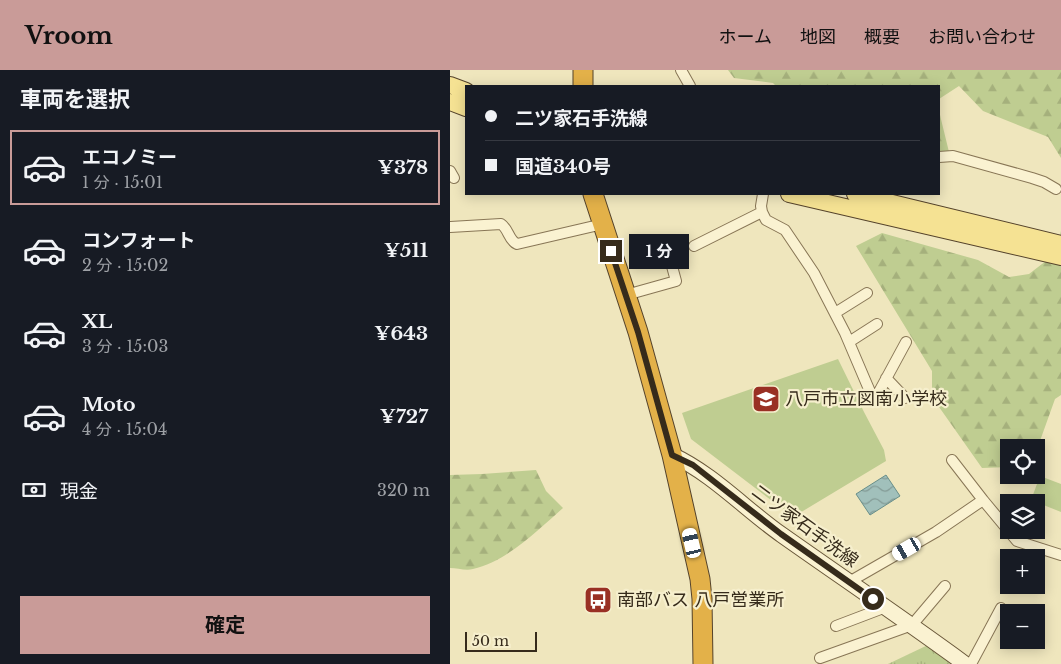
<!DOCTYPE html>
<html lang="ja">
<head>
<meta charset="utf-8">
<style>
	:root { --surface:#171b24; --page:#242831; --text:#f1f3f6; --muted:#9ea1a6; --line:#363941; --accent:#c99b98 }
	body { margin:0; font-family:"Libre Baskerville","Noto Sans JP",serif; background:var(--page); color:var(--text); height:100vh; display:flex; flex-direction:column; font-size:19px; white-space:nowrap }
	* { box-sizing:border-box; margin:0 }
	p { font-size:16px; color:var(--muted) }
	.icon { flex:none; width:28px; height:28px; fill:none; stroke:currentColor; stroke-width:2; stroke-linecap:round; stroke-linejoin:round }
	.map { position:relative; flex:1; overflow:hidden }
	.side { display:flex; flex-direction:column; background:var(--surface); width:450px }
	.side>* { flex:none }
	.guide { position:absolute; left:15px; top:15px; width:475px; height:110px; border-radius:0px; box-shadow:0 2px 12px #0003; display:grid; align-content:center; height:110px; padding:0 20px; background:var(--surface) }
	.buttons { position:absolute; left:550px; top:369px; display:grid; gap:10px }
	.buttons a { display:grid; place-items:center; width:45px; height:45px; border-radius:0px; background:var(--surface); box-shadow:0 2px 12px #0003; font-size:25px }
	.scale { position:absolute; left:15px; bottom:12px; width:72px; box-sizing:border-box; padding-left:5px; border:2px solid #362b1b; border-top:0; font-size:14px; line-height:18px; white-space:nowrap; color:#362b1b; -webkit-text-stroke:4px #f6efcd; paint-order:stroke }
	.end { position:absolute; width:22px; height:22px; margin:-11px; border:6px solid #362b1b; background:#fff; box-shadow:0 0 0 2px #fff }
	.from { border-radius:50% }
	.bubble { position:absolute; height:35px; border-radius:0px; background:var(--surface); box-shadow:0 2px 12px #0003; font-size:16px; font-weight:700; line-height:35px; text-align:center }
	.car { position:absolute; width:15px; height:30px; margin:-15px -8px; border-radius:6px; box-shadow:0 0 4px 1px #0007; background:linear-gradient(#fff 24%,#345 0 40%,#fff 0 76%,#345 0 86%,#fff 0) }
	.guide b { display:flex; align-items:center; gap:18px; height:48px; font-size:19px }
	.guide b+b { border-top:1px solid var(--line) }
	.guide i { width:12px; height:12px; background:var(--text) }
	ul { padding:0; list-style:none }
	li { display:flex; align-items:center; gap:15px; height:75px; margin:0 10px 8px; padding:0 10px; border:2px solid transparent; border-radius:0px }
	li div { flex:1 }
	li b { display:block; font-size:19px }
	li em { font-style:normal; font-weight:700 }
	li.current { border-color:var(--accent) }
	li>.icon { width:45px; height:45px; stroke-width:1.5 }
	h2 { padding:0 20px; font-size:22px; line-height:60px }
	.pay { display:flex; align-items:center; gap:12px; height:55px; padding:0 20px; font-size:19px }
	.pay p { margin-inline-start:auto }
	.button { display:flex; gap:10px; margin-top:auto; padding:10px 20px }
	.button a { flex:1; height:58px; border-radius:0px; background:var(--accent); color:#111; font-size:20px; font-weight:700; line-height:58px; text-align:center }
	header { display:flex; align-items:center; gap:30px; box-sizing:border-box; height:70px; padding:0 25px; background:var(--accent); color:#111 }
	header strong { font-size:24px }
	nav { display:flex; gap:28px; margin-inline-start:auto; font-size:18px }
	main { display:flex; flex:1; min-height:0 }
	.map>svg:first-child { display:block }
</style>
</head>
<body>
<header>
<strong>Vroom</strong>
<nav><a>ホーム</a><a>地図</a><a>概要</a><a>お問い合わせ</a></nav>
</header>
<main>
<section class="side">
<h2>車両を選択</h2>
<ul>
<li class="current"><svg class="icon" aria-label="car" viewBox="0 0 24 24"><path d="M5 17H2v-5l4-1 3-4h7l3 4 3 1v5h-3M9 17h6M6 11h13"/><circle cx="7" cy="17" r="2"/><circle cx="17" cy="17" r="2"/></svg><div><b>エコノミー</b><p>1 分 · 15:01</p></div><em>¥378</em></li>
<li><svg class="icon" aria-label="car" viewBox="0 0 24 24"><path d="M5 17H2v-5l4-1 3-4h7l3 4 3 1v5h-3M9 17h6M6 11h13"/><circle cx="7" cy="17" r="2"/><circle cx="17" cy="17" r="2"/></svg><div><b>コンフォート</b><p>2 分 · 15:02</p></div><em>¥511</em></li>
<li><svg class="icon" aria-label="car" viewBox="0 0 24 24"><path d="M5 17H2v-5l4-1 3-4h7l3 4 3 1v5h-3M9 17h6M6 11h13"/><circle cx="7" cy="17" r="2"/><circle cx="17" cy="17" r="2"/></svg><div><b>XL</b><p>3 分 · 15:03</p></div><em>¥643</em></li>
<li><svg class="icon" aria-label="car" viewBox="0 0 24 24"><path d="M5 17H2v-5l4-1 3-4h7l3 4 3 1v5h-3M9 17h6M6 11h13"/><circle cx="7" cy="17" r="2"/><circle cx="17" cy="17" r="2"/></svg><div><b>Moto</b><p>4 分 · 15:04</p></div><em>¥727</em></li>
</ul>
<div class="pay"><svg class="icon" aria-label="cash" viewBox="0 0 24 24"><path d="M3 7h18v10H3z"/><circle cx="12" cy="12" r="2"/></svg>現金<p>320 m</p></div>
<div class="button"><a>確定</a></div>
</section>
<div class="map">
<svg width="611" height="594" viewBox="0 0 611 594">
	<defs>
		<pattern id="grass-tufts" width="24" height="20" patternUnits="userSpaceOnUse" patternTransform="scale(1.25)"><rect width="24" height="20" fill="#bfcd91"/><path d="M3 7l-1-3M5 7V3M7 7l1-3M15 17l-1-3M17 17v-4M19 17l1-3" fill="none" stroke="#a5b07c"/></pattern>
		<pattern id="forest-firs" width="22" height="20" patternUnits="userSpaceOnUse" patternTransform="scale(1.25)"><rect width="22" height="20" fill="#bfcd91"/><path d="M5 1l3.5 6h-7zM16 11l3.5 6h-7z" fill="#a5b07c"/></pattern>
		<pattern id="water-waves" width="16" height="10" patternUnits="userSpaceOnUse" patternTransform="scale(1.25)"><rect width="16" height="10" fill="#a1c0bb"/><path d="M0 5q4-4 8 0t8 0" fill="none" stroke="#849c97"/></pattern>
	</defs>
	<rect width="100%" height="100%" fill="#efe6bd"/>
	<path fill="url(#grass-tufts)" d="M480,574L507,594H438Z"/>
	<path fill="url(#forest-firs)" d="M278,0H611V88L598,67L533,41L509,16L489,29V16H326L323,13L284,8Z
		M489,41L499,82H489Z
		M611,161V325L605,329L586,382V378H559V397L532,398L482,327V301L406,176L432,163L528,190L559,207L579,204L605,184Z
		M86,400L96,421L113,438C88,460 56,492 23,499C16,501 7,498 0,498V405L32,404Z"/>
	<path fill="#bfcd91" d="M388,289L414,342L434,380L436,391L343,447L241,369L232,343Z
		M590,406L611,414V442L581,430Z"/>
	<path fill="url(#water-waves)" stroke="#688e89" d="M436,405L450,426L420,445L406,424Z"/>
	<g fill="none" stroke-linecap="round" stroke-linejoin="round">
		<defs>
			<path id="street" d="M231,0L240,16
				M489,87L503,86L582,108L594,112L606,119
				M0,101L4,108
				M313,124L311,136L312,142L316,150L335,160L364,203L395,263L424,331L456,272
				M0,157L51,154C59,159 58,170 67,174L153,154
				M244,176L312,142
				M176,225L226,211L220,189
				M385,243L417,223
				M399,272L427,254
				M436,308L455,328
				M502,390L533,430
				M399,512L486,462L533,430L567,471L611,485
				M386,556L436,537
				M370,588L462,555L495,516
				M521,594L551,538"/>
			<path id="secondary" d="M222,385C263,404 295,439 332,465C393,508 455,550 515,594"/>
			<path id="primary" d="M0,15L16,21
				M0,32L16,38
				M339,124L611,187
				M405,124L611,174"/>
			<path id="highway" d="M133,16V0
				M143,124L188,262L222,385L250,509L252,529L253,594"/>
		</defs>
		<use href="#street" stroke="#887656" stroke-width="12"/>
		<use href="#secondary" stroke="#695739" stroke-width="17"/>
		<use href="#primary" stroke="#55432b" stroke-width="18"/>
		<use href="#highway" stroke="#55432b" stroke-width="21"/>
		<use href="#street" stroke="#faf2d1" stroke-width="10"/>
		<use href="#secondary" stroke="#faf2d1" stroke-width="15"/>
		<use href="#primary" stroke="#f5e293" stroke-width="16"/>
		<use href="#highway" stroke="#e3b149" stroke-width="19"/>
	</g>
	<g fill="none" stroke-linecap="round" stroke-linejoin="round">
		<path stroke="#362b1b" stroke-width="6" d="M161,181L188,262L222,385L243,395L331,464L423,529"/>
	</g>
	<defs>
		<symbol id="school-square" viewBox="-11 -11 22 22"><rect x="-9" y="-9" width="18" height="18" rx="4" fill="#993024" stroke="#f6efcd"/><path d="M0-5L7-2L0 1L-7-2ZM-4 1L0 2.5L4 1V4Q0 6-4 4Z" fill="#fff"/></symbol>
		<symbol id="bus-square" viewBox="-11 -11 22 22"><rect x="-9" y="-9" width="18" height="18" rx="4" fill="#993024" stroke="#f6efcd"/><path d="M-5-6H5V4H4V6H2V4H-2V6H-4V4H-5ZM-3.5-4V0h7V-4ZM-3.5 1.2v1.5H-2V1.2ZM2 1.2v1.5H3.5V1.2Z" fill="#fff"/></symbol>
	</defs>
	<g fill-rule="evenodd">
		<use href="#school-square" x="300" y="313" width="32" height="32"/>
		<use href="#bus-square" x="132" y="514" width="32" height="32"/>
	</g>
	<g text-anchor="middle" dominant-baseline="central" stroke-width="4.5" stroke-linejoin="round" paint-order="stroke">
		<g font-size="18" fill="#362b1b" stroke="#f6efcd" text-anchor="start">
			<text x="335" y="329">八戸市立図南小学校</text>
			<text x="167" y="530">南部バス 八戸営業所</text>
		</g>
		<g font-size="18" fill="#362b1b" stroke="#f6efcd">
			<text transform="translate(355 456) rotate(36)">二ツ家石手洗線</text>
		</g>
	</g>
</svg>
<div class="buttons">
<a><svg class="icon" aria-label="locate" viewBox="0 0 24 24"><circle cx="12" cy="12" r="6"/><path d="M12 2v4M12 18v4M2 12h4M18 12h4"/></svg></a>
<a><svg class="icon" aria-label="layers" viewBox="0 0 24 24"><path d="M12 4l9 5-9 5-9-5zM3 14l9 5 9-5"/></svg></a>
<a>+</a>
<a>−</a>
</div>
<div class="scale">50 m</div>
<i class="end from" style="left:423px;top:529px"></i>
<i class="end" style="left:161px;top:181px"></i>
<div class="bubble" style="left:179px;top:164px;width:60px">1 分</div>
<i class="car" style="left:242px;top:473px;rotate:347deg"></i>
<i class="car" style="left:457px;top:479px;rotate:240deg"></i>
<div class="guide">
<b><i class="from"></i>二ツ家石手洗線</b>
<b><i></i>国道340号</b>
</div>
</div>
</main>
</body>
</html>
